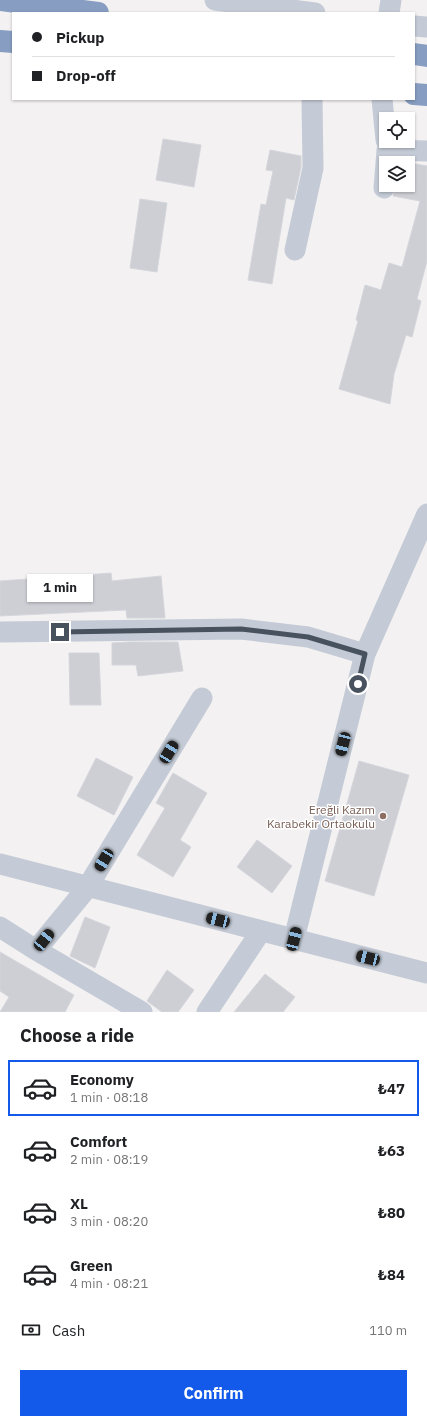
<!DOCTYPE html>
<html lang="en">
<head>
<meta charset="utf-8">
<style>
	:root { --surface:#fff; --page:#f6f6f6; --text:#202124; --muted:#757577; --line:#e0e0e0; --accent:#135aeb }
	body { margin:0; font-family:"IBM Plex Sans",sans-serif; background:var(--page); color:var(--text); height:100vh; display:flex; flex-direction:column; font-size:15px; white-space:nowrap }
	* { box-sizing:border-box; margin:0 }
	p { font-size:13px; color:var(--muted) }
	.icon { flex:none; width:22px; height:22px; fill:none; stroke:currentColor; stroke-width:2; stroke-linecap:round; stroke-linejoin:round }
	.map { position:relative; height:1012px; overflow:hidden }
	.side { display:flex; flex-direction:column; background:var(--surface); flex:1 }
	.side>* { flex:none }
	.hud { position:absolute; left:12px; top:12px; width:403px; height:88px; border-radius:0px; box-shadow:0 1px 3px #0004; display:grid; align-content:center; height:88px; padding:0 20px; background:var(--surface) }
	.fabs { position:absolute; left:379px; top:112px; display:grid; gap:8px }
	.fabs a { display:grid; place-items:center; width:36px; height:36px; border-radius:0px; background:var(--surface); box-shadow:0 1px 3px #0004; font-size:20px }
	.end { position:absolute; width:18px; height:18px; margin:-9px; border:5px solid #48525f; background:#fff; box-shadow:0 0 0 2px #fff }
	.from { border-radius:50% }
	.bubble { position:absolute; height:28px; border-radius:0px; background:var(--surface); box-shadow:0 1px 3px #0004; font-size:13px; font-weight:700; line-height:28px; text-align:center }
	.car { position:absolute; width:12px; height:24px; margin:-12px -6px; border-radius:5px; box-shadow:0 0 3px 1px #0007; background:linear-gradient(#222 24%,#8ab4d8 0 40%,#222 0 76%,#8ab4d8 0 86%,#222 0) }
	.hud b { display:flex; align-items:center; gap:14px; height:38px; font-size:15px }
	.hud b+b { border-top:1px solid var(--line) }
	.hud i { width:10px; height:10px; background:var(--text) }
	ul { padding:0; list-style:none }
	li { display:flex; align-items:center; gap:12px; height:56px; margin:0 8px 6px; padding:0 12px; border:2px solid transparent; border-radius:0px }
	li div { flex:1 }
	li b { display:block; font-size:15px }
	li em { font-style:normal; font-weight:700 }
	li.selected { border-color:var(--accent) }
	li>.icon { width:36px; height:36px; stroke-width:1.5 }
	h2 { padding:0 20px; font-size:18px; line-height:48px }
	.pay { display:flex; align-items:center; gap:10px; height:44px; padding:0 20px; font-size:15px }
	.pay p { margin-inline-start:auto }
	.action { display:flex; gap:8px; margin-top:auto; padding:8px 20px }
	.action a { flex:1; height:46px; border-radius:0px; background:var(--accent); color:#fff; font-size:16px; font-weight:700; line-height:46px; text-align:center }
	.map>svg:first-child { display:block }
</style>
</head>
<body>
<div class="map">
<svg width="427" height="1012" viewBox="0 0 427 1012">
	<rect width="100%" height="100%" fill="#f3f1f1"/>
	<path fill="#cdcfd5" stroke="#d5d6dc" d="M163,139L201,145L194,187L156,180Z
		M270,150L301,156V167L294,200L286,198L272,284L248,280L261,204L266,205L273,171L266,170Z
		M400,162L411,163L427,166V261L417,299L421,301L412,337L406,335L394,374L390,404L339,389L358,321L356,320L365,285L381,290L389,263L402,267L420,201L393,196L396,185H408V163Z
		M140,199L167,203L157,272L130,268Z
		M111,573L112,581L161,576L165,618H127L126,610L0,616V581Z
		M129,642H178L183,671L138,676L136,665H112V643Z
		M69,653H99L101,705H70Z
		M96,758L133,777L114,815L77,796Z
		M359,761L409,775L374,896L325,881Z
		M173,773L207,793L180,840L191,847L173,877L137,855L165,808L156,803Z
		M257,840L292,866L272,893L237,867Z
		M85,917L110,927L95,968L70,956Z
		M0,952L74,995L65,1012H0L9,997L0,991Z
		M167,970L194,990L178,1012H162L147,1001Z
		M265,974L295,997L283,1012H234Z"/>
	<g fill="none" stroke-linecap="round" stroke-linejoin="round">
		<path stroke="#c4cbd6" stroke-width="21" d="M215,0L315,13
			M389,13L391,0
			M414,26L427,27
			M382,99L386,140
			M386,163L387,150L427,151
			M384,188L386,163
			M295,250L313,168L312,99
			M0,632L241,629L308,637L365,654
			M0,864L427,973
			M0,927L36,950L142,1012
			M294,939L365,654L427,514
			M36,950L87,888L202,698
			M207,1012L261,931"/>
		<path stroke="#879dc1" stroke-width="22" d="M0,0L98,13
			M0,41L13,42
			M414,54L427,56
			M414,94L427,95"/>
	</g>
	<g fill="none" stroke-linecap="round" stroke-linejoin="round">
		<path stroke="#48525f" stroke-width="5" d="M60,632L241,629L308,637L365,654L358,684"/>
	</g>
	<circle fill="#8d6e63" stroke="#fff" stroke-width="1.5" cx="383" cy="816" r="4"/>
	<g text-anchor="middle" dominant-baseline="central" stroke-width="3" stroke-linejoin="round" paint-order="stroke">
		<g font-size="12" fill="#785e54" stroke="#fff" text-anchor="end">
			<text x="375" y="809">Ereğli Kazım<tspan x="375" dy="14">Karabekir Ortaokulu</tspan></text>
		</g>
	</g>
</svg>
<div class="fabs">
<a><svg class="icon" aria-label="locate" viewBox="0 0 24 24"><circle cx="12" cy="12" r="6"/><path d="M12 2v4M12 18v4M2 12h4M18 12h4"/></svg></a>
<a><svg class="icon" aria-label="layers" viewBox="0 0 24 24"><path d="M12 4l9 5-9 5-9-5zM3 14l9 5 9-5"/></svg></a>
</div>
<i class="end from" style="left:358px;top:684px"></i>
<i class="end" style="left:60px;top:632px"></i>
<div class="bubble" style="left:27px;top:574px;width:66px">1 min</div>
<i class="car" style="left:343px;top:744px;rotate:194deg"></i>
<i class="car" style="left:169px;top:752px;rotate:31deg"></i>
<i class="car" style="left:104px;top:860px;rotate:211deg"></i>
<i class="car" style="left:218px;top:920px;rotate:284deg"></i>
<i class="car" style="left:294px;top:939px;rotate:14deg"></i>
<i class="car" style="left:44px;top:940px;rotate:39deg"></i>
<i class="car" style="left:368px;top:958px;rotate:284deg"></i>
<div class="hud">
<b><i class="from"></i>Pickup</b>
<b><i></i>Drop-off</b>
</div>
</div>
<section class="side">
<h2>Choose a ride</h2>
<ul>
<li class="selected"><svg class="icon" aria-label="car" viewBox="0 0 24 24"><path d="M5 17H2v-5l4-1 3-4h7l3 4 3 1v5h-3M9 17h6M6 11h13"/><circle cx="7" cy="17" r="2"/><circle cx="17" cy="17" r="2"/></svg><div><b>Economy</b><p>1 min · 08:18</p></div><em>₺47</em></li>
<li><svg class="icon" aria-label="car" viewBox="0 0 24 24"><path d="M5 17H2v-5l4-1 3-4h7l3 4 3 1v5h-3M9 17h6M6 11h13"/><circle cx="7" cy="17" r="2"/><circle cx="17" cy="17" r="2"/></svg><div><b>Comfort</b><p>2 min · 08:19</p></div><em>₺63</em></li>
<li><svg class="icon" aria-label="car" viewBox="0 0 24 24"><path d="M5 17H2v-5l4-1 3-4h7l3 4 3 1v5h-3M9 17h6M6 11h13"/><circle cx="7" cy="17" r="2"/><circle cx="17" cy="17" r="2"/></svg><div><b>XL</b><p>3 min · 08:20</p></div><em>₺80</em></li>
<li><svg class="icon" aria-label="car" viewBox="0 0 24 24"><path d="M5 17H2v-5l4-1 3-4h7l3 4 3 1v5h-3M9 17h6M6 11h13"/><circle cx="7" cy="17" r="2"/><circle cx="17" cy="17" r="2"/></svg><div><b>Green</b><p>4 min · 08:21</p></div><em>₺84</em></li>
</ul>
<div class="pay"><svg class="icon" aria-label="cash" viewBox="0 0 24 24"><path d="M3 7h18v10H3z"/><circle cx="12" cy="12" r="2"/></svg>Cash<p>110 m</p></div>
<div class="action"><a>Confirm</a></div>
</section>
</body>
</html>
